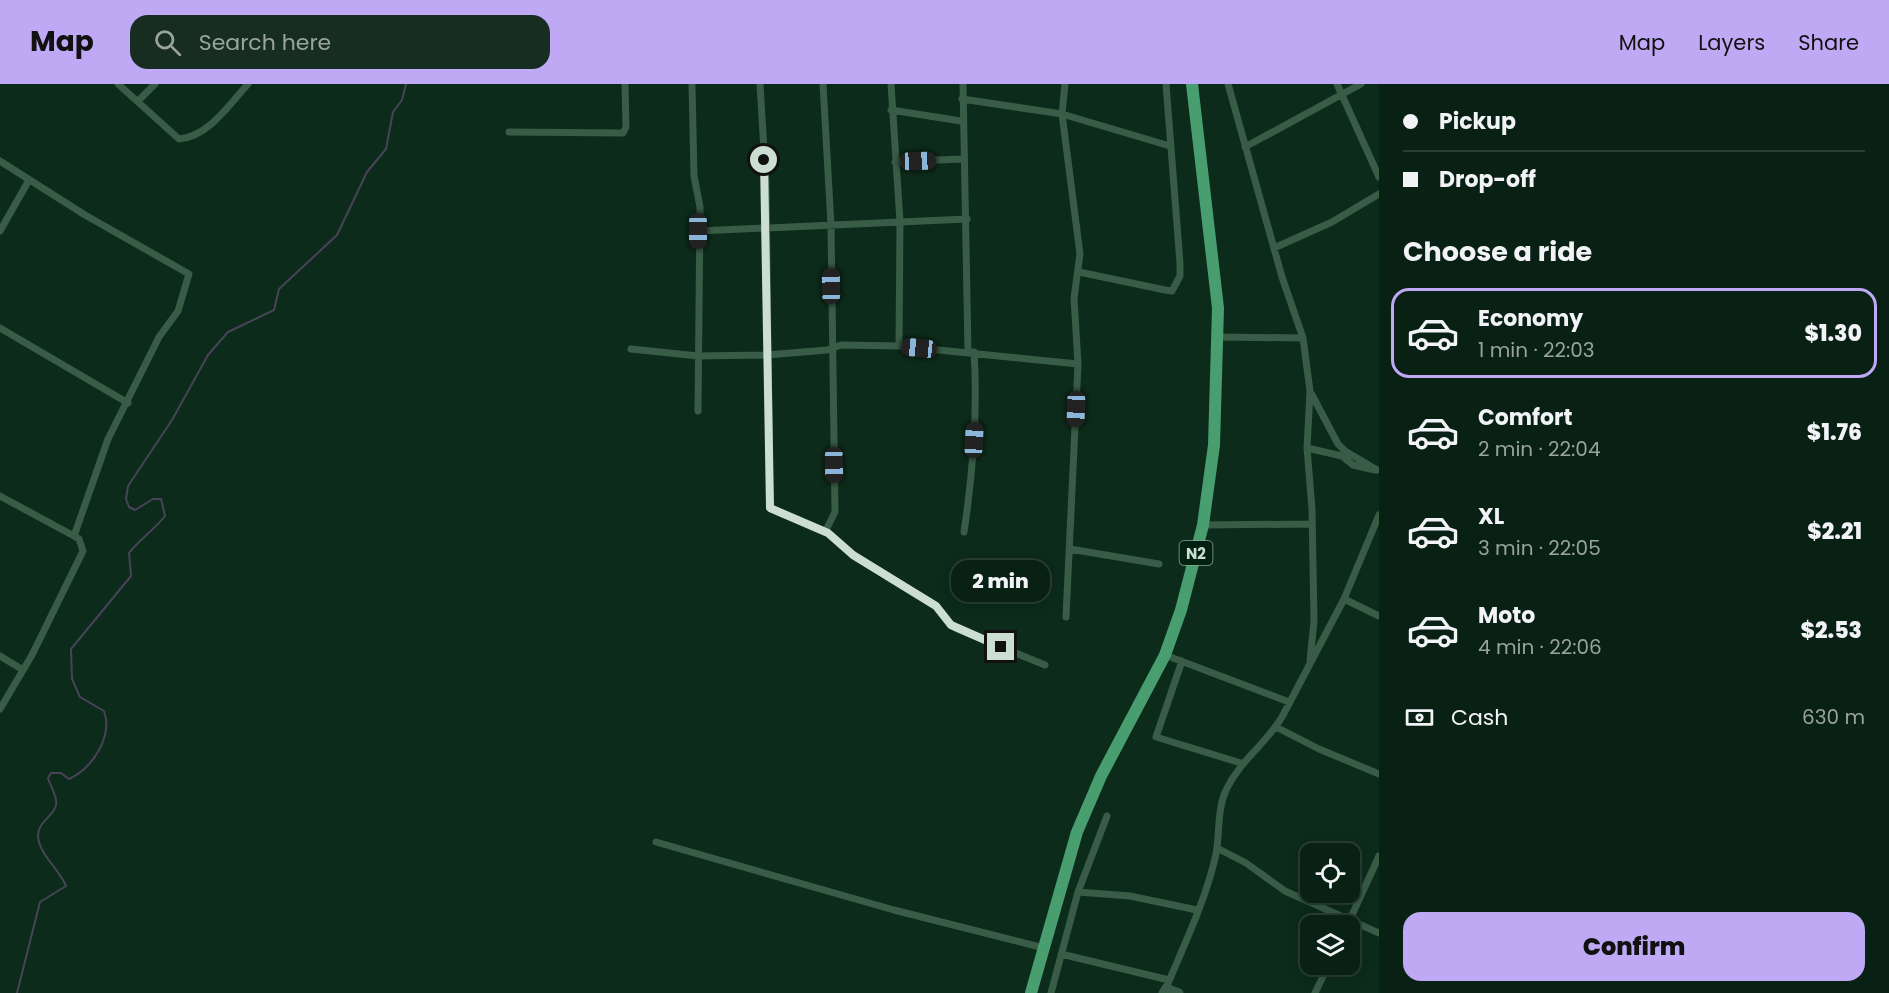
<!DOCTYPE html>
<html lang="en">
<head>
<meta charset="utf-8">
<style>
	:root { --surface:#092014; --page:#172d22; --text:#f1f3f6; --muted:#99a3a0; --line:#293e34; --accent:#bfa9f4 }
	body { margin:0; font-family:Poppins,sans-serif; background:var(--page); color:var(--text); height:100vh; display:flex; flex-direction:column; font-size:22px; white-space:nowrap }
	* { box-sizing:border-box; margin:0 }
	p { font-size:20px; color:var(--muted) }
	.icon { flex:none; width:33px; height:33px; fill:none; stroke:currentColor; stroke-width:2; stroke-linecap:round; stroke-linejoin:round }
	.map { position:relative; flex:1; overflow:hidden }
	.sheet { display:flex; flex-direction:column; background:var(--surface); width:510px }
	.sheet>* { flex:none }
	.top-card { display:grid; align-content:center; height:132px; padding:0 24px; background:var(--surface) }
	.buttons { position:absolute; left:1300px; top:759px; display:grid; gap:12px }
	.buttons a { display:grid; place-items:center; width:60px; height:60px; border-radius:12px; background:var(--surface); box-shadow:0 3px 15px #0003,0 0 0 2px var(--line); font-size:30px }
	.end { position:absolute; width:27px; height:27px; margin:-14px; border:8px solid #ccded2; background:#111; box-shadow:0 0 0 3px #111 }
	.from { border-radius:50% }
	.bubble { position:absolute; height:42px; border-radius:18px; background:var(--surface); box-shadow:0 3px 15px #0003,0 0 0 2px var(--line); font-size:20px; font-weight:800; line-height:42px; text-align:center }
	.car { position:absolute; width:18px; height:36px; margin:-18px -9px; border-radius:8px; box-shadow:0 0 4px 2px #0007; background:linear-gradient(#222 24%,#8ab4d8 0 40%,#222 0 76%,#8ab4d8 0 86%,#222 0) }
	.top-card b { display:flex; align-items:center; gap:21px; height:57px; font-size:22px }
	.top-card b+b { border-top:2px solid var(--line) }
	.top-card i { width:15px; height:15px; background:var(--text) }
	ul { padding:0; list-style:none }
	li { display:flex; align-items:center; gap:18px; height:90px; margin:0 12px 9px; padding:0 12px; border:3px solid transparent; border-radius:18px }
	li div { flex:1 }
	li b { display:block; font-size:22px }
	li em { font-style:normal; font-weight:800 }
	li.active { border-color:var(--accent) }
	li>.icon { width:54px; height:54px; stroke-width:1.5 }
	h2 { padding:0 24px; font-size:27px; line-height:72px }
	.pay { display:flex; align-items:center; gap:15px; height:66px; padding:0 24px; font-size:22px }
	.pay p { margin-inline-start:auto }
	.primary-button { display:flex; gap:12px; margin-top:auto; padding:12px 24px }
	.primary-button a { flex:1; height:69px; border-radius:18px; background:var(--accent); color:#111; font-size:24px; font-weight:800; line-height:69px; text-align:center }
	header { display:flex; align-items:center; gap:36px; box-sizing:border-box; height:84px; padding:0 30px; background:var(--accent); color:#111 }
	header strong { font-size:28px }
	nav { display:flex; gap:33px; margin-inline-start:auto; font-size:21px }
	.search { width:420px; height:54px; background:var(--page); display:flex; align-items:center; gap:15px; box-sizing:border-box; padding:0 21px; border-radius:18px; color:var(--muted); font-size:22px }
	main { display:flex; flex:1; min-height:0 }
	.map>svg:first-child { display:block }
</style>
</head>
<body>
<header>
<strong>Map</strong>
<div class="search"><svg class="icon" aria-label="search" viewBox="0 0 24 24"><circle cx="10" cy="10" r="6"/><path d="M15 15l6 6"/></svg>Search here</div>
<nav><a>Map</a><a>Layers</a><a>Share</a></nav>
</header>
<main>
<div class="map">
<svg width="1379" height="909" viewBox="0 0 1379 909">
	<rect width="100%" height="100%" fill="#0c2b1a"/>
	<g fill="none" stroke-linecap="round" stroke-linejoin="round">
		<path stroke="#484358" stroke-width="2" d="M17,909L40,818L66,802C59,785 39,770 38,752C37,737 59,730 56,716C55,709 50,701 48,694L51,689H61L69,695C93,684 113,652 104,627L80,613L72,595L71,565L131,492L129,469C140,455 154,446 165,432L161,415H153L135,426L129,423L126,415L128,402L172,336L208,271L228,248L274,226L279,205L337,151L367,88L386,65L393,28L402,16L406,0"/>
		<path stroke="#395c46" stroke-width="7" d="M118,0L179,55C208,53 230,20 248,0
			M692,0L694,92L700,123L698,327
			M760,0L766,100L770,424L828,449L853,471L936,522L951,541L957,545L1045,581
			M823,0L831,141L835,428L825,448
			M891,0L900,138L899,262
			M963,0L968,268
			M1065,0L1062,30L1080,170L1074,214L1078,280L1066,533
			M1228,0L1282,193L1303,254L1310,307L1307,364L1312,425L1314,538L1310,576
			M1337,0L1379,93
			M962,15L1062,30L1170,62
			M138,17L155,0
			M891,26L961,37
			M509,48L623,49L626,43L625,0
			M1245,63L1361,0
			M0,77L85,131L189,190L178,227L159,253L108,355L74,452
			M895,78L962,75
			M0,147L29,96
			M698,147L967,135
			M1274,164L1332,138L1379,110
			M1079,188L1165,206L1172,207L1180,192V179L1166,0
			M0,244L128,319
			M1218,253L1303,254
			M631,265L698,272L767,271L827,266L841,261L899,262L1078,280
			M1311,309L1338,360L1345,367L1377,386
			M1307,364L1342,372L1353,381L1375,386
			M0,412L74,452L79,455L83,467L32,571L0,625
			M1203,441L1312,440
			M964,448C973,388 978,329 974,268
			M1070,465L1159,480
			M1344,515L1379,532
			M1165,571L1289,618
			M0,572L23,586
			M1182,577L1156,653L1241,679
			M1276,643L1319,665L1379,690
			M656,758L894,826L1044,864
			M1217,764L1246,779L1285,807L1379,849
			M1078,808L1130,812L1197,826
			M1347,842L1379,772
			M1061,870L1169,896
			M1166,904C1184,861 1206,816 1216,770C1220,748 1217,726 1226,706C1241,675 1266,660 1282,633L1344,515L1379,431
			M1051,909L1078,808L1107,732
			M1315,909L1329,880"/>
		<path stroke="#395c46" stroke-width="9" d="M1163,909L1166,904L1179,909"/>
		<path stroke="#489e6e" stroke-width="12" d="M1031,909L1077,748L1101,692L1165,571L1181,526L1203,441L1214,361L1218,224L1192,0"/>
	</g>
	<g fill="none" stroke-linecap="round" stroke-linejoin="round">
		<path stroke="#ccded2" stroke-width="8" d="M764,76L770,424L828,449L853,471L936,522L951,541L1001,563"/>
	</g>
	<g text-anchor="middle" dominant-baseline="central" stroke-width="6" stroke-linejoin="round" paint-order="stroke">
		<rect fill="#032111" stroke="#90a598" stroke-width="1.5" x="1179.5" y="457" width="33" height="24" rx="4.5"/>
		<g font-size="15" font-weight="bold" fill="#ccded2">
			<text x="1196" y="469">N2</text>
		</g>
	</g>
</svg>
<div class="buttons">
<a><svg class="icon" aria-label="locate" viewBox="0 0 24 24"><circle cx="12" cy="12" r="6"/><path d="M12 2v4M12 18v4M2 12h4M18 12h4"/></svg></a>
<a><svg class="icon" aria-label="layers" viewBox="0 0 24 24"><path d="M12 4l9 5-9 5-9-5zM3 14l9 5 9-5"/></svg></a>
</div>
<i class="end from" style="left:764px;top:76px"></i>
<i class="end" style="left:1001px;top:563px"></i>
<div class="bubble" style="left:951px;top:476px;width:99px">2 min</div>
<i class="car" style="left:918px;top:77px;rotate:88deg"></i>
<i class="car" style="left:698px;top:147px;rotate:180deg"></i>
<i class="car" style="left:831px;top:202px;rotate:359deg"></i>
<i class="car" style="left:919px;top:264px;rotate:276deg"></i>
<i class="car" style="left:1076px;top:325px;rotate:182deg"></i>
<i class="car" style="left:974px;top:356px;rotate:3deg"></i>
<i class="car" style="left:834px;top:381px;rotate:179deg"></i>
</div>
<section class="sheet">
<div class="top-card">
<b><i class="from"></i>Pickup</b>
<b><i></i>Drop-off</b>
</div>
<h2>Choose a ride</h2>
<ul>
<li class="active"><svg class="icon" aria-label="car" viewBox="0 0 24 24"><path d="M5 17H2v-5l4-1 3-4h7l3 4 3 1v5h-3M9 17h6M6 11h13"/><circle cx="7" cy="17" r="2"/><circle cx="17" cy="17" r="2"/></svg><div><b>Economy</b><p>1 min · 22:03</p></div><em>$1.30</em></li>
<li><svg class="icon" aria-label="car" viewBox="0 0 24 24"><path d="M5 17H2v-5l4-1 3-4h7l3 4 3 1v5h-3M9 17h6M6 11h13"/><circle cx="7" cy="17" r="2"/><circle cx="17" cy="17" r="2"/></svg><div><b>Comfort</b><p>2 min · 22:04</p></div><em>$1.76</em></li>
<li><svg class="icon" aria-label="car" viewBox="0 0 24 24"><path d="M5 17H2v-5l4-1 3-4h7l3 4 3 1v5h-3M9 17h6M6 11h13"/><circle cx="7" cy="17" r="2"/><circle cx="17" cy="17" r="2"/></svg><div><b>XL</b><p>3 min · 22:05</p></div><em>$2.21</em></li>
<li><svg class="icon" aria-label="car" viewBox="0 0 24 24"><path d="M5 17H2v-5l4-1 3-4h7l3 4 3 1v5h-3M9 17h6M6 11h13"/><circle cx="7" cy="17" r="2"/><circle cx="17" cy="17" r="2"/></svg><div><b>Moto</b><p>4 min · 22:06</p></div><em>$2.53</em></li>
</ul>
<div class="pay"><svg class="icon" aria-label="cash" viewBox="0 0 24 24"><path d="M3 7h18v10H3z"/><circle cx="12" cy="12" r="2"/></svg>Cash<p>630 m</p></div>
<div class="primary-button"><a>Confirm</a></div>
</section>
</main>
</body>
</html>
